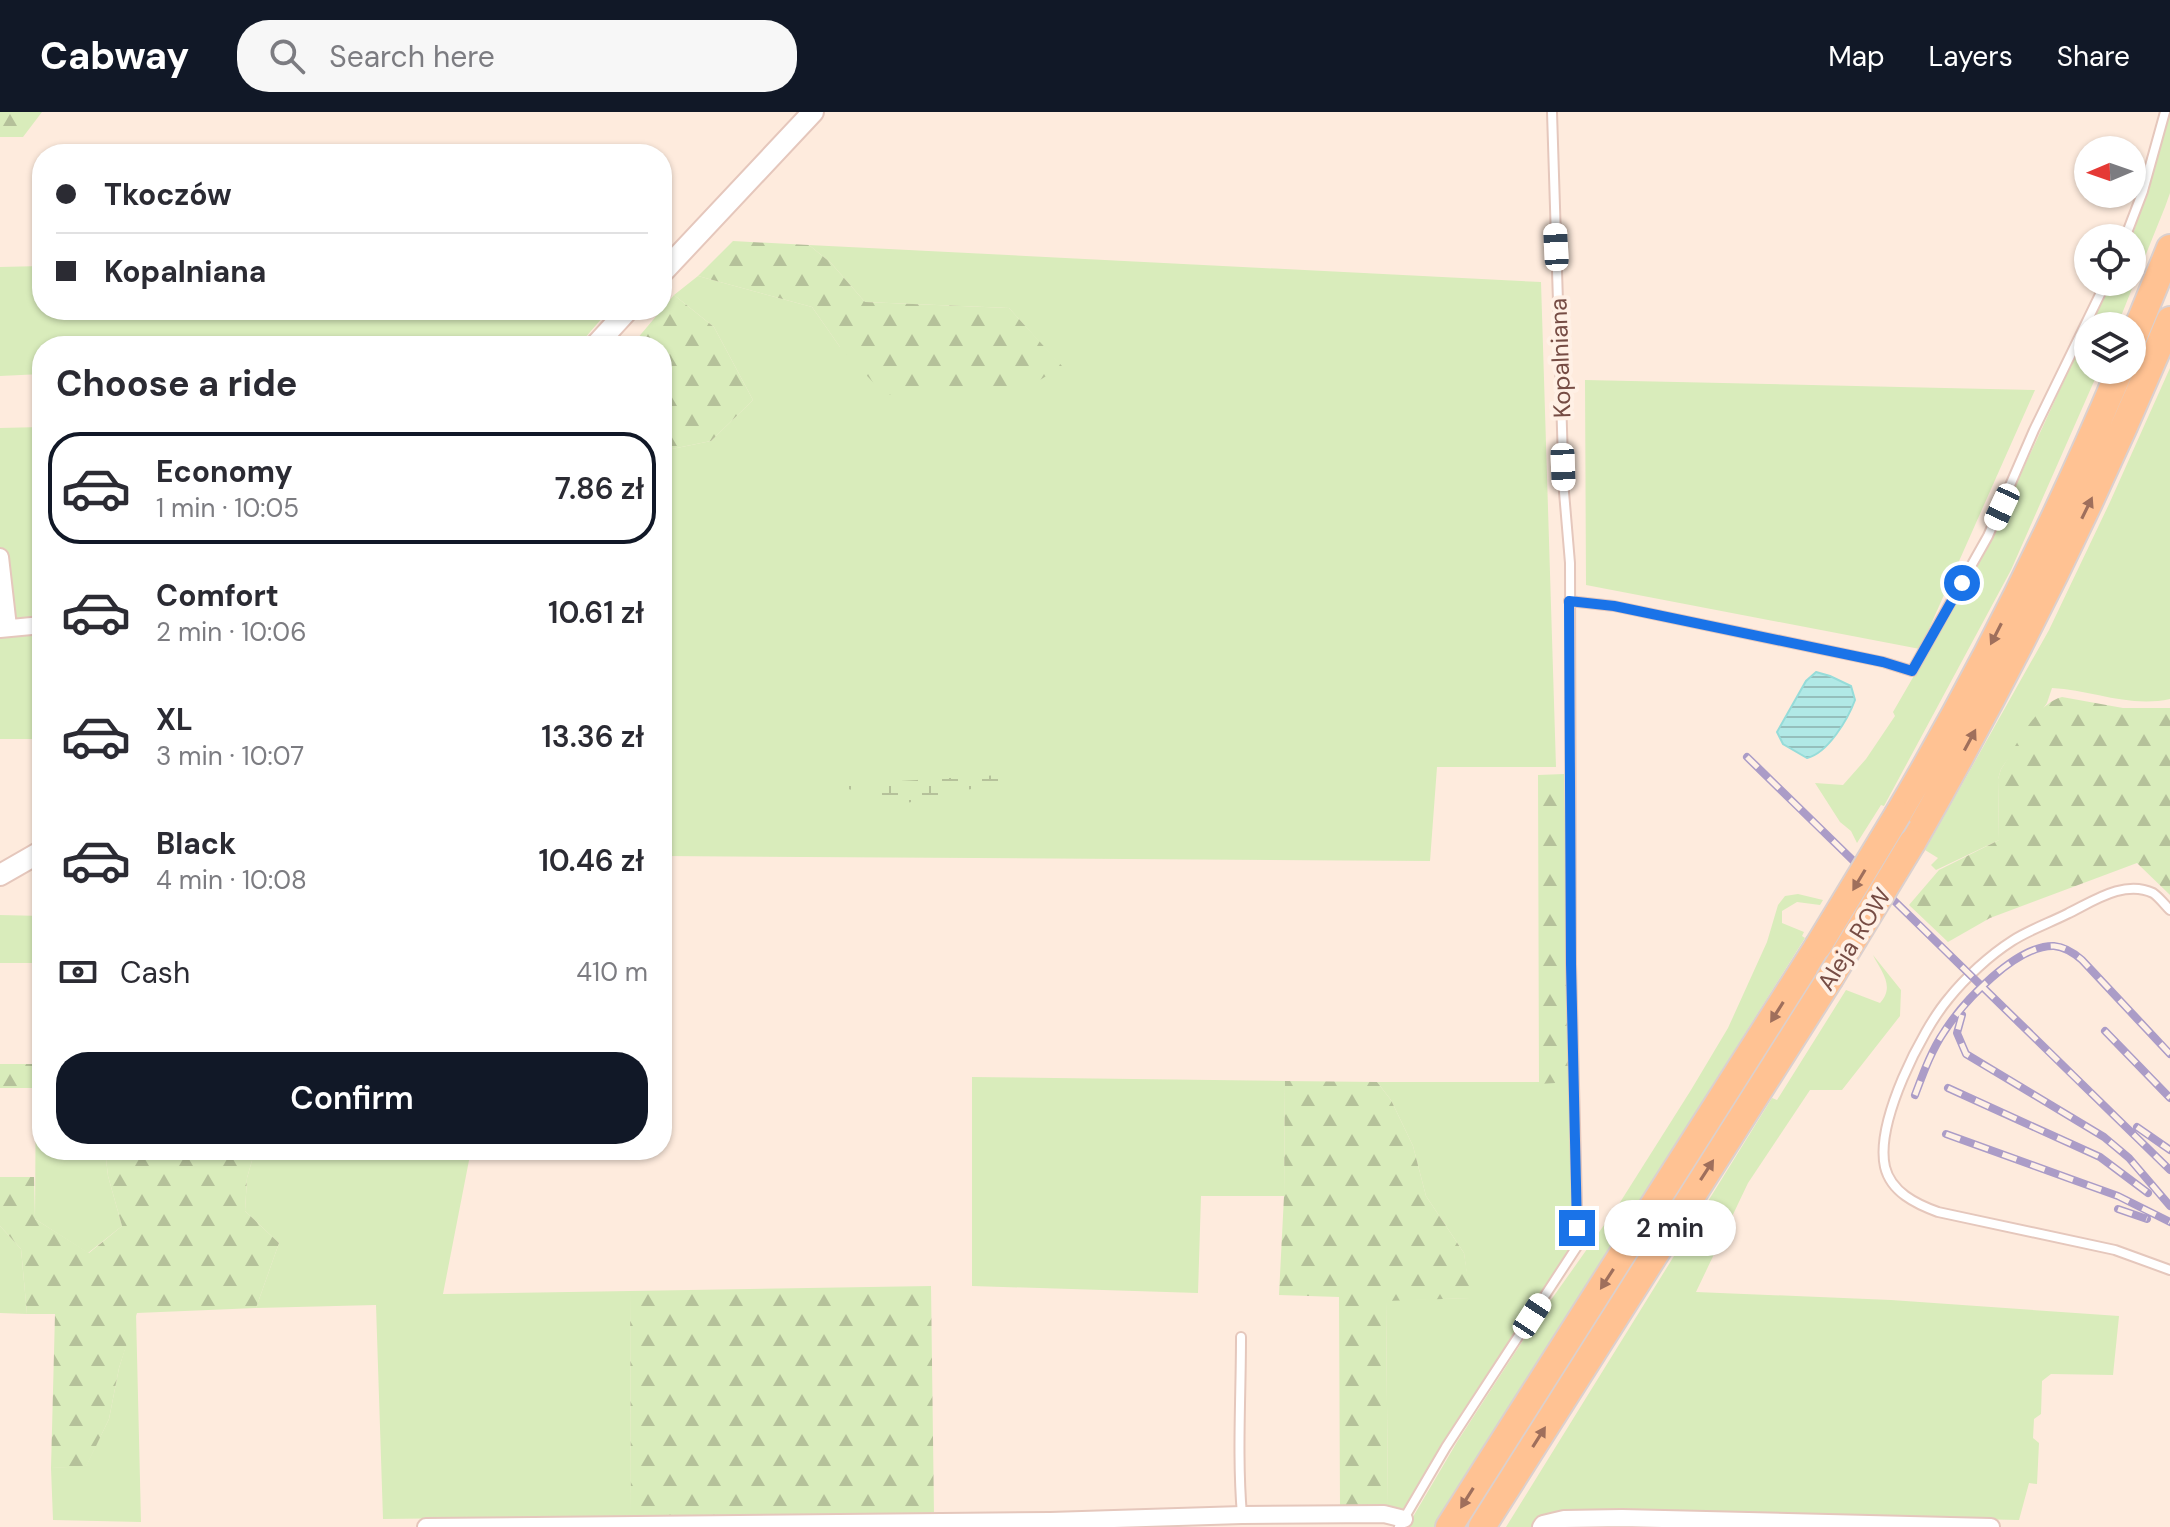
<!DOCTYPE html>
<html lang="en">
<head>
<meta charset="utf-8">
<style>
	:root { --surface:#fff; --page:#f7f7f7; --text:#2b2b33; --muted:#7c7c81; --line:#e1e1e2; --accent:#111827 }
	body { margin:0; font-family:"DM Sans",sans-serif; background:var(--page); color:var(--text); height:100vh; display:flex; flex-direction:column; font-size:30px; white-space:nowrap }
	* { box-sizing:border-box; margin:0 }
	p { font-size:26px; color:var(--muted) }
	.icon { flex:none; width:44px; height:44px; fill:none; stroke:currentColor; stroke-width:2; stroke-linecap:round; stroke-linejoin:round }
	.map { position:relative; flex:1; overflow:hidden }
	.side { position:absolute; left:32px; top:224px; width:640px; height:824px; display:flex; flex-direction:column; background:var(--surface); border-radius:32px; box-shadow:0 2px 6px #0004 }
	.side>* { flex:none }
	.top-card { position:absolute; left:32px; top:32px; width:640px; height:176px; border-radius:32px; box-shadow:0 2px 6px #0004; display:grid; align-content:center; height:176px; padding:0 24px; background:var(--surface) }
	.needle { width:52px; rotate:268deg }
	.controls { position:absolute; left:2074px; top:24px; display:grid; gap:16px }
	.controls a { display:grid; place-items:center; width:72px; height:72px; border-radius:50%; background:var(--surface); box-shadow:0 2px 6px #0004; font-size:40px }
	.end { position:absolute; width:36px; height:36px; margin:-18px; border:10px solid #1a73e8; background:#fff; box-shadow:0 0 0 4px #fff }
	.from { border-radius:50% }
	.bubble { position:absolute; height:56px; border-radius:28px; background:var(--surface); box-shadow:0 2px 6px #0004; font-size:26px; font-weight:600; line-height:56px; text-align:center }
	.car { position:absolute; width:24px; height:48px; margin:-24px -12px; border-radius:10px; box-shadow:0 0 6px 2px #0007; background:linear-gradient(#fff 24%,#345 0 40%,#fff 0 76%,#345 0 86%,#fff 0) }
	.top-card b { display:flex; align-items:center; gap:28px; height:76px; font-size:30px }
	.top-card b+b { border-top:2px solid var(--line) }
	.top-card i { width:20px; height:20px; background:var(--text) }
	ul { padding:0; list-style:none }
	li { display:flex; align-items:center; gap:24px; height:112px; margin:0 16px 12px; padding:0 8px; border:4px solid transparent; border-radius:32px }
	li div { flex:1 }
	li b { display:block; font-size:30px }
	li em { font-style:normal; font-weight:600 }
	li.current { border-color:var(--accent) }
	li>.icon { width:72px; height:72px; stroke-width:1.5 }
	h2 { padding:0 24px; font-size:36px; line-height:96px }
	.pay { display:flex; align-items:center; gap:20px; height:88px; padding:0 24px; font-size:30px }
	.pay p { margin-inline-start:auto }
	.cta { display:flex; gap:16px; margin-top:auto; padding:16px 24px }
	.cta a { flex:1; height:92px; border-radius:32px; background:var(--accent); color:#fff; font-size:32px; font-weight:600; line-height:92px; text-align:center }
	header { display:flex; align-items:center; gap:48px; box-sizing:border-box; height:112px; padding:0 40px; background:var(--accent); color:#fff }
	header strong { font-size:38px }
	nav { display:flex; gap:44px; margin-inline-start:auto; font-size:28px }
	.search { width:560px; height:72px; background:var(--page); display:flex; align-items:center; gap:20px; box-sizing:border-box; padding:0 28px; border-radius:32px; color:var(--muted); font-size:30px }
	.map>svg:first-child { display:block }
</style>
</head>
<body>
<header>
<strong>Cabway</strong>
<div class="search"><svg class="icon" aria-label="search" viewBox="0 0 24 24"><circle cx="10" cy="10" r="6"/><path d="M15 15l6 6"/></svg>Search here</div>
<nav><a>Map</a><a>Layers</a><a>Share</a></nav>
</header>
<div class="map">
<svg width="2170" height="1415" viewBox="0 0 2170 1415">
	<defs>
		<pattern id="forest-firs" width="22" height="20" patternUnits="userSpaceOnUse" patternTransform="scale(2)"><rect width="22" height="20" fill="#d9ecbb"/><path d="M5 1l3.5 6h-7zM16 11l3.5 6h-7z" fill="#b5c19a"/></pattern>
		<pattern id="wetland-marsh" width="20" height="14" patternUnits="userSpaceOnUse" patternTransform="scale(2)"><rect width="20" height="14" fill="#d9ecbb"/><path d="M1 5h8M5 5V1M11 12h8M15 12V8" fill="none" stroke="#b5c19a"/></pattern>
		<pattern id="water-rules" width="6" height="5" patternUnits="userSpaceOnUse" patternTransform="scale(2)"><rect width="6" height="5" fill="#b1e9e6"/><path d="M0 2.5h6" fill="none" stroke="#95bfbc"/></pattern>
	</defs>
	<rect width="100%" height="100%" fill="#feebdd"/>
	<path fill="#d9ecbb" d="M2170,0V81L2165,95L2117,214H2089L2111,170H2132V126Z
		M809,133L1541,170L1556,655H1437L1430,749L662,744V339L711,329L753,288L714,215L674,183L698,164L812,195L840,235L1061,254L1009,196L865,190L831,151Z
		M42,154V198H609L578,234H42V262L0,264V155Z
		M2088,217V258H2099L2011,458L1884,694L1881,693L1857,731L1851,719L1840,710L1815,671L1843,673L1866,647L1895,604L1893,600L1981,448Z
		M2170,256V587C2129,596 2092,578 2052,576L2047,591L2001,657L1998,667L1999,728L1936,758L1931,753L1938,746L1925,738L2049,518L2110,390Z
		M1585,268L2035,278L1920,537L1586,473Z
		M42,315V627H0V316Z
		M1798,782L1823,788L1820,793L1797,790L1782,799V811L1804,820L1802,824L1805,826L1435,1415H1407L1457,1330L1529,1219L1619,1092L1691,978L1728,916L1767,830L1778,793L1785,784Z
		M0,803L42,804V851H0Z
		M1873,843L1901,878L1900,904L1842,978H1810L1748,1071L1696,1180L1891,1188L2119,1204L2113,1263L2051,1262L2042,1269L2041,1302L2034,1307L2033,1326L2039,1331L2037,1372L2029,1371L2019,1408L1879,1405L1889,1415H1546L1554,1402L1540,1403L1533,1415H1506L1772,986L1777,988L1846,878L1880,891C1896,874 1880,858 1873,843Z
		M36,953H42V1038H105L108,1064L122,1114L88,1141L35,1107Z
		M972,965L1285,969L1284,1084H1201L1198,1181L972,1174Z
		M1377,970H1571L1572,1132L1403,1397L1388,1395L1386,1188L1470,1186L1464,1141L1426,1084L1413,1034L1391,988Z
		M255,1038H471L443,1182L630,1179L631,1404L383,1407L376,1193L256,1196L279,1131L245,1099L247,1066Z
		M1693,1053L1698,1055L1471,1415H1465Z
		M0,1114L21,1137L27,1202L0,1201Z
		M136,1201L141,1410L53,1408L51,1356L86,1354L109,1307L119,1256Z"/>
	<path fill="url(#forest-firs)" d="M0,0H42L23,25H0Z
		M733,129L809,133L831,151L865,190L1009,196L1062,254L1029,275L885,283L840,235L812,195L698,164Z
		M674,183L714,215L753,288L711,329L662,339V234H631Z
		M2062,585L2123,596H2170V783L2137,751L1990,806L1948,830L1909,793L1939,758L1999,728L1998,667L2001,657C2016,635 2036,591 2062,585Z
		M1564,662L1571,970L1539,972L1538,663Z
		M0,952H36V976H0Z
		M1285,969L1377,970L1391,988L1413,1034L1426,1084L1464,1141L1471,1186L1386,1189L1388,1395H1340L1339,1185L1279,1183L1284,1084Z
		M105,1038H255L247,1066L245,1099L279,1131L256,1196L137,1201L119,1256L109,1307L86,1355L51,1356L55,1202H27L21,1137L0,1114V1065H34L35,1107L89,1141L122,1114L108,1064Z
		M931,1174L934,1402L631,1404L630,1179Z"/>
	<path fill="url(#wetland-marsh)" d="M1016,662L999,671L902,692L834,673Z"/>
	<path fill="url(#water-rules)" stroke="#96dcd9" stroke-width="2" d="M1816,560L1830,564L1851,574L1855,588C1848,607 1828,641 1807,646L1783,632L1777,620L1806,569Z"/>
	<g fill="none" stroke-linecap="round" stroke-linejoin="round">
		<defs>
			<path id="service" d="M2125,126L2143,79L2165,0
				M1569,489L1614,494L1883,550L1912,559L1988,424L2034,318L2106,170
				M2170,798C2165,793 2159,785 2153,781C2124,767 2092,790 2067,802C2049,811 2029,818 2012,829C1990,843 1965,866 1949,886C1921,919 1875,1011 1885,1055C1891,1080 1916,1092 1938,1100L2115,1138L2170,1158
				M1241,1225C1241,1284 1237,1344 1242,1403
				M1399,1415L1446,1335L1578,1133L1571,852L1570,451L1564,380L1552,0"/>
			<path id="minor" d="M0,445L8,515
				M0,517L42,513
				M426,1415L1050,1409L1242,1403L1384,1402L1404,1407
				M1541,1415L1543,1412L1564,1407L1622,1406L1991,1415"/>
			<path id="tertiary" d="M662,161L813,0
				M595,234L628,198
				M0,763L42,739"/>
			<path id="primary" d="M2132,229L2170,136
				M1898,702C1982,560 2056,410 2120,258
				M1912,731C2009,562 2095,388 2170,208
				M1449,1415L1818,834
				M1482,1415L1829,868"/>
		</defs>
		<use href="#service" stroke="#e5c7bc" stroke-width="12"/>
		<use href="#minor" stroke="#e5c7bc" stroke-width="20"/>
		<use href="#tertiary" stroke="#e5c7bc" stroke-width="24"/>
		<use href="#primary" stroke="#dbd0ce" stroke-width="30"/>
		<use href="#service" stroke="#fff" stroke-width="8"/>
		<use href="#minor" stroke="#fff" stroke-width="16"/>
		<use href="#tertiary" stroke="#fff" stroke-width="20"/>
		<use href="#primary" stroke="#ffc293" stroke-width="26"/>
		<defs>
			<path id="rail" d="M1747,645L2170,1058
				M1962,903L1957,921L1966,942L2104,1025L2129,1046L2170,1094
				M2105,919L2170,986
				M1948,976L2100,1045L2148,1081
				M1915,983C1923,962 1931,939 1944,920C1963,890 2016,833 2054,834C2065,835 2074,841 2082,848L2170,942
				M2137,1015L2170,1038
				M1946,1022L2118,1084L2170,1110
				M2118,1097L2147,1107"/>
		</defs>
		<use href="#rail" stroke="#ab9cc7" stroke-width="8"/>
		<use href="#rail" stroke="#fff0e5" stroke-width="5" stroke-dasharray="15" stroke-linecap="butt"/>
		<defs>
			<path id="primary-bridge" d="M1818,834L1898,702
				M1829,868L1912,731"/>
		</defs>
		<use href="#primary-bridge" stroke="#dbd0ce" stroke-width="30" stroke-linecap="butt"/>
		<use href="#primary-bridge" stroke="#ffc293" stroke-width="26"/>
	</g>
	<defs><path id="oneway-solid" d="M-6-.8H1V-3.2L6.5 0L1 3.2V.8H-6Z" transform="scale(2)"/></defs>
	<g fill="#9f6f5c">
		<use href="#oneway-solid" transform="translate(2087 396) rotate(-64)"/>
		<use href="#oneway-solid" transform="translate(1996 522) rotate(117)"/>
		<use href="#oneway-solid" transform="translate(1970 628) rotate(-62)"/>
		<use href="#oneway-solid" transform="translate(1859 768) rotate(121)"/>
		<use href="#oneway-solid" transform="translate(1777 900) rotate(122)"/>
		<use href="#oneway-solid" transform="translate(1707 1058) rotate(-57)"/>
		<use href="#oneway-solid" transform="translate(1607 1167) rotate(123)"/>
		<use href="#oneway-solid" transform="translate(1539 1325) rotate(-58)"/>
		<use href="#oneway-solid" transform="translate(1467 1386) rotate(122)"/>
	</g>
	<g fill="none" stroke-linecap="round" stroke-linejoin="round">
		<path stroke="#1a73e8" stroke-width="10" d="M1577,1116L1571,852L1569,489L1614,494L1883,550L1912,559L1962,471"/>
	</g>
	<g text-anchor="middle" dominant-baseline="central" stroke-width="8" stroke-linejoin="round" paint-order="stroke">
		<g font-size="24" fill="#764c44" stroke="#fff0e5">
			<text transform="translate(1560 246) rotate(-92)">Kopalniana</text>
			<text transform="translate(1854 827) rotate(-58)">Aleja ROW</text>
		</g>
	</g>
</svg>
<div class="controls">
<a><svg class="needle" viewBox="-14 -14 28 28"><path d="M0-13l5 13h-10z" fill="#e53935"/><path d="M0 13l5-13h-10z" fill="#7c7c81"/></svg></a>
<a><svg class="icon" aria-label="locate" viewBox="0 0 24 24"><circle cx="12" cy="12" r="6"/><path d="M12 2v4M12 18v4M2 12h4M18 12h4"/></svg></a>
<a><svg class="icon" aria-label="layers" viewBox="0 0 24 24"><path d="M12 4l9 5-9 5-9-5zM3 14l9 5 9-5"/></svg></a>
</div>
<i class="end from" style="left:1962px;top:471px"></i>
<i class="end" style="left:1577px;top:1116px"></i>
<div class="bubble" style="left:1604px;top:1088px;width:132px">2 min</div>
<i class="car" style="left:1556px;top:135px;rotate:357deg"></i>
<i class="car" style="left:1563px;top:355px;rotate:178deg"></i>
<i class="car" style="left:2002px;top:395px;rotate:205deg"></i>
<i class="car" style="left:1532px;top:1204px;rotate:33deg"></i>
<div class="top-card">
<b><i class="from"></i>Tkoczów</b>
<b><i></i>Kopalniana</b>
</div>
<section class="side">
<h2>Choose a ride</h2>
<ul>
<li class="current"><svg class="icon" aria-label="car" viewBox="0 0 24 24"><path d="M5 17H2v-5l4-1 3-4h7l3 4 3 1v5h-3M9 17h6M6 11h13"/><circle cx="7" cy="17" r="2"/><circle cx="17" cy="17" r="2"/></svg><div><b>Economy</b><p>1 min · 10:05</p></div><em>7.86 zł</em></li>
<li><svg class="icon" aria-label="car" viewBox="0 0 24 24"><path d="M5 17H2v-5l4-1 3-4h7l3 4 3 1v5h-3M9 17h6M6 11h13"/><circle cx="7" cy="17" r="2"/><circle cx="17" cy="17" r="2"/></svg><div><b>Comfort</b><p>2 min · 10:06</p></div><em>10.61 zł</em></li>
<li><svg class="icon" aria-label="car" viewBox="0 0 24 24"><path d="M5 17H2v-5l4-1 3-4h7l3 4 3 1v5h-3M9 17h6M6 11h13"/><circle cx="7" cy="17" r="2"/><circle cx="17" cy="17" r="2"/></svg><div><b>XL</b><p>3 min · 10:07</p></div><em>13.36 zł</em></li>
<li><svg class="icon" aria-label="car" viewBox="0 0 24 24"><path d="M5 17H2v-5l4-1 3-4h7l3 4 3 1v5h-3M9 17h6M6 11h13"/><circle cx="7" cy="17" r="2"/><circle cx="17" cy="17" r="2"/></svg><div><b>Black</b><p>4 min · 10:08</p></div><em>10.46 zł</em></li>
</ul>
<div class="pay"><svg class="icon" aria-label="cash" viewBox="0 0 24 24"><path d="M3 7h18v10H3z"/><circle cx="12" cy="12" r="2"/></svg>Cash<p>410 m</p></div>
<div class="cta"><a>Confirm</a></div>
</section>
</div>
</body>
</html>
